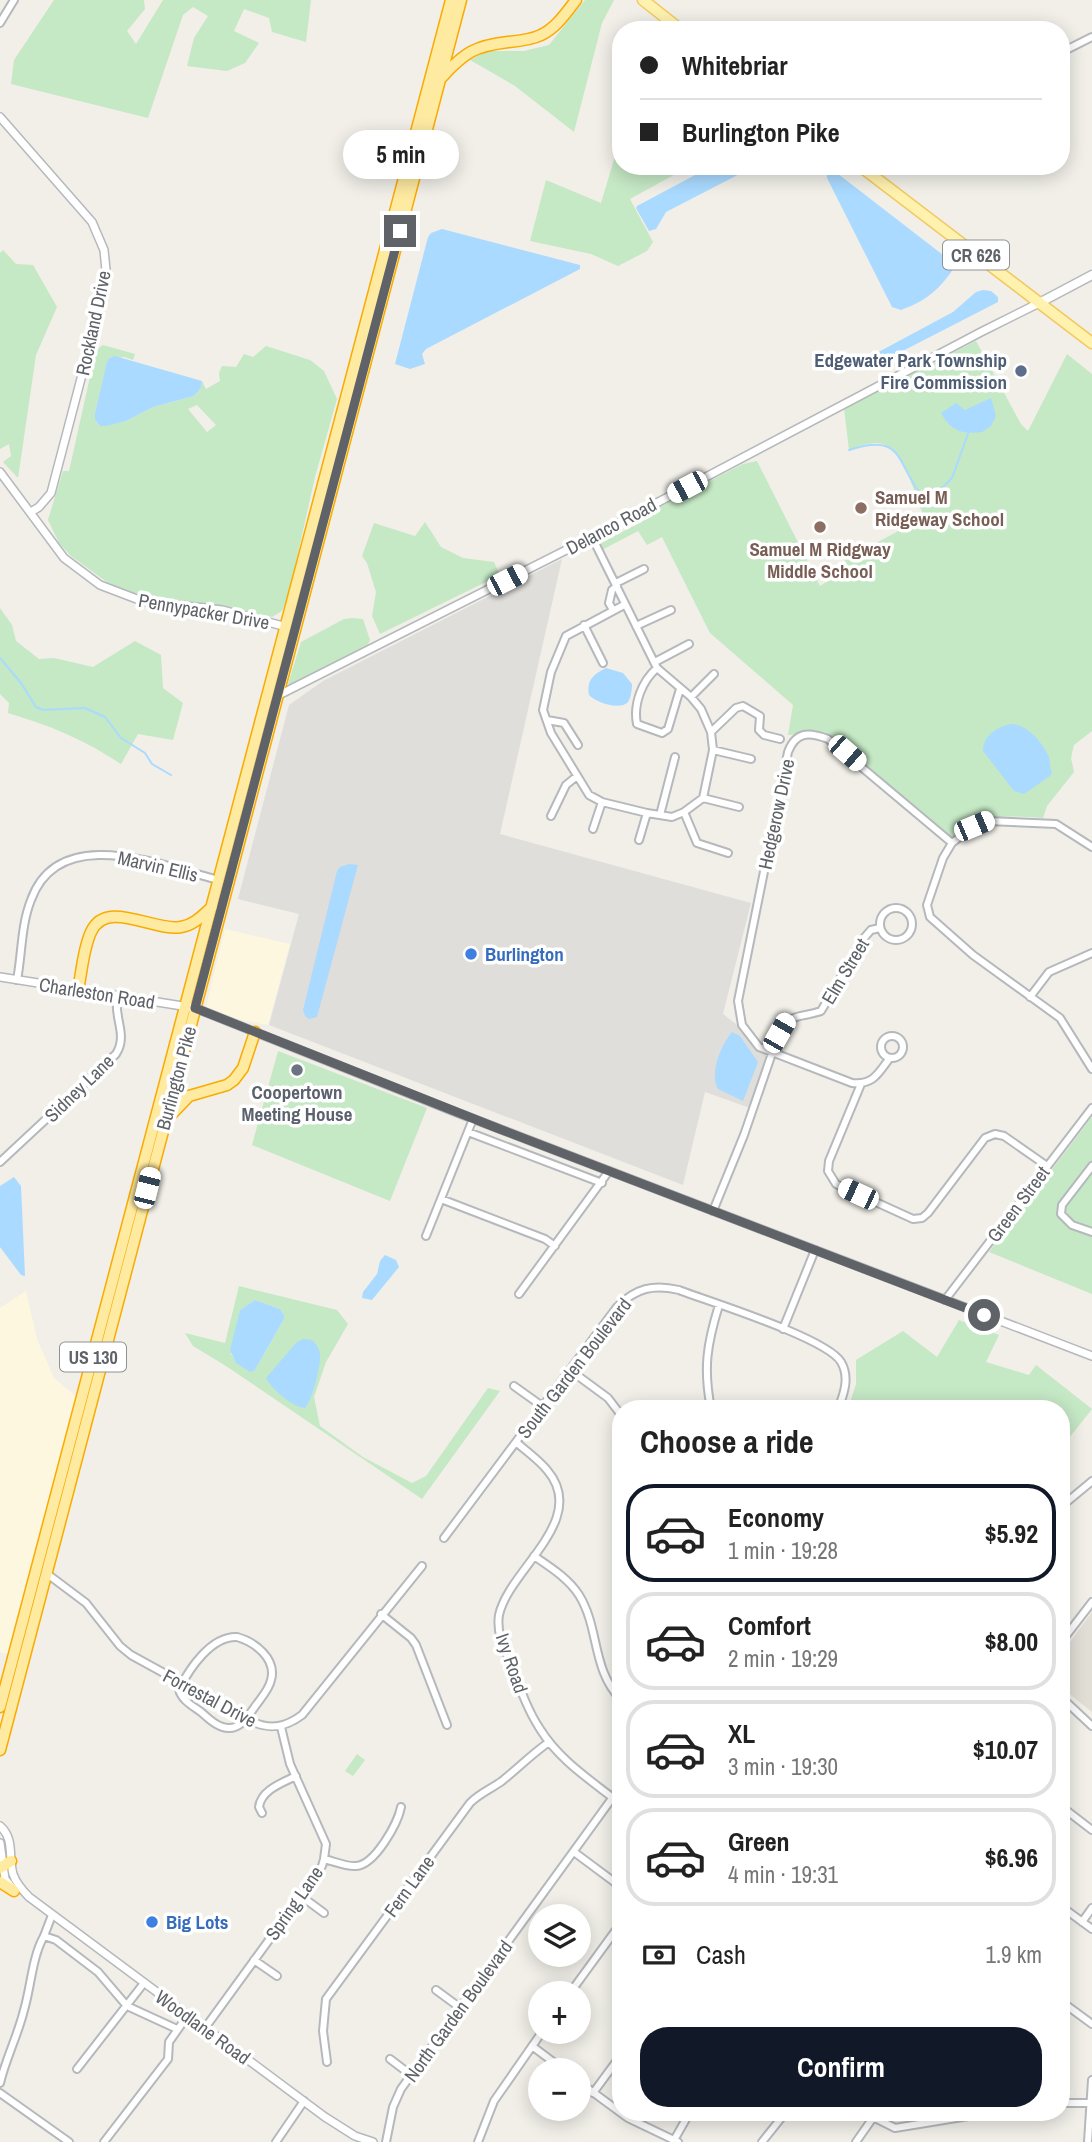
<!DOCTYPE html>
<html lang="en">
<head>
<meta charset="utf-8">
<style>
	:root { --surface:#fff; --page:#f6f6f6; --text:#222; --muted:#767676; --line:#e0e0e0; --accent:#111827 }
	body { margin:0; font-family:"Archivo Narrow",sans-serif; background:var(--page); color:var(--text); height:100vh; display:flex; flex-direction:column; font-size:26px; white-space:nowrap }
	* { box-sizing:border-box; margin:0 }
	p { font-size:23px; color:var(--muted) }
	.icon { flex:none; width:38px; height:38px; fill:none; stroke:currentColor; stroke-width:2; stroke-linecap:round; stroke-linejoin:round }
	.map { position:relative; flex:1; overflow:hidden }
	.sheet { position:absolute; left:612px; top:1400px; width:458px; height:721px; display:flex; flex-direction:column; background:var(--surface); border-radius:28px; box-shadow:0 4px 18px #0003 }
	.sheet>* { flex:none }
	.hud { position:absolute; left:612px; top:21px; width:458px; height:154px; border-radius:28px; box-shadow:0 4px 18px #0003; display:grid; align-content:center; height:154px; padding:0 28px; background:var(--surface) }
	.controls { position:absolute; left:528px; top:1904px; display:grid; gap:14px }
	.controls a { display:grid; place-items:center; width:63px; height:63px; border-radius:50%; background:var(--surface); box-shadow:0 4px 18px #0003; font-size:35px }
	.end { position:absolute; width:32px; height:32px; margin:-16px; border:9px solid #5f6368; background:#fff; box-shadow:0 0 0 4px #fff }
	.from { border-radius:50% }
	.bubble { position:absolute; height:49px; border-radius:24px; background:var(--surface); box-shadow:0 4px 18px #0003; font-size:23px; font-weight:800; line-height:49px; text-align:center }
	.car { position:absolute; width:21px; height:42px; margin:-21px -10px; border-radius:9px; box-shadow:0 0 5px 2px #0007; background:linear-gradient(#fff 24%,#345 0 40%,#fff 0 76%,#345 0 86%,#fff 0) }
	.hud b { display:flex; align-items:center; gap:24px; height:66px; font-size:26px }
	.hud b+b { border-top:2px solid var(--line) }
	.hud i { width:18px; height:18px; background:var(--text) }
	ul { padding:0; list-style:none }
	li { display:flex; align-items:center; gap:21px; height:98px; margin:0 14px 10px; padding:0 14px; border:4px solid var(--line); border-radius:28px }
	li div { flex:1 }
	li b { display:block; font-size:26px }
	li em { font-style:normal; font-weight:800 }
	li.selected { border-color:var(--accent) }
	li>.icon { width:63px; height:63px; stroke-width:1.5 }
	h2 { padding:0 28px; font-size:32px; line-height:84px }
	.pay { display:flex; align-items:center; gap:18px; height:77px; padding:0 28px; font-size:26px }
	.pay p { margin-inline-start:auto }
	.action { display:flex; gap:14px; margin-top:auto; padding:14px 28px }
	.action a { flex:1; height:80px; border-radius:28px; background:var(--accent); color:#fff; font-size:28px; font-weight:800; line-height:80px; text-align:center }
	.map>svg:first-child { display:block }
</style>
</head>
<body>
<div class="map">
<svg width="1092" height="2142" viewBox="0 0 1092 2142">
	<rect width="100%" height="100%" fill="#f1efe8"/>
	<path fill="#fef7e0" d="M225,929L290,944L268,1025L241,1020L206,1007Z
		M26,1291L37,1339L54,1378L81,1401L14,1656L0,1652V1308Z"/>
	<path fill="#e0deda" d="M562,559L500,834L751,903L723,1014L773,1053L750,1108L705,1092L683,1185L269,1025L299,914L238,899L289,705L323,681Z"/>
	<path fill="#e1ded6" d="M1092,1612V1712L1062,1688V1653Z"/>
	<path fill="#c5e8c5" fill-rule="evenodd" d="M54,0H144L145,9L127,31L136,44L163,0H311L306,42L272,32L269,18L244,9L234,31L259,43L245,63L227,71L187,66L194,38L208,16L193,7L183,15L148,118L11,84L14,60Z
		M585,0H614L602,23L574,132L515,86L470,60L487,51H524L549,45Z
		M621,136V166H690L630,199L653,242L647,251L618,266L591,254L530,241L546,180L601,203Z
		M3,250L16,264L33,265L57,307L36,355L18,478L3,462L11,456L9,444L0,449V253Z
		M976,341L1021,424L1028,431L1067,354L1092,374V731L1074,745L1071,758L1074,772L1047,806L1043,818C1013,816 971,812 952,840L824,732L788,735L793,705L710,633L662,537L647,545L638,531L600,551L597,545L651,517L649,512L743,464L757,461L820,586L847,569L845,560L924,517C916,498 904,450 883,444C872,441 860,446 849,450L844,408Z
		M103,345L135,354L133,360L124,357L108,359L95,413V420L100,426L126,421L153,407L194,396L201,388L202,381L206,389L220,381L219,373L222,366L236,367L244,354L253,357L266,346L310,360L324,371L337,399L315,477L289,593L282,611L272,617L203,603L148,597L115,588L71,556L59,543L48,520L63,471H69L96,350ZM197,405L216,425L207,432L188,409Z
		M425,522L441,547L463,558L494,562L500,575L380,634L372,616L376,592L367,563L362,556L374,523L415,536Z
		M0,608L12,625L16,641L39,659L54,658L93,667L135,641L161,655L163,688L183,703L173,740L138,734L121,764C85,740 49,725 8,713L9,703L0,694Z
		M352,618L363,619L370,640L367,646L290,686L288,684L301,642L344,619Z
		M278,1051L427,1108L390,1201L252,1145Z
		M1092,1117V1294L989,1252Z
		M239,1286L337,1310L348,1324L326,1362L314,1397L320,1426L363,1457L412,1483L426,1476L488,1388L500,1391L422,1499L226,1366L193,1346L185,1333L225,1343ZM255,1300L280,1309L285,1317L255,1370L239,1365L231,1354L240,1310Z
		M959,1320L999,1335L986,1362L1029,1375L1036,1365L1092,1409L1062,1447V1409H848L856,1384V1360L903,1331L937,1357Z
		M357,1754L365,1760L353,1776L345,1771Z"/>
	<path fill="#aadaff" d="M712,166H755L666,212L656,229L649,231L636,208L637,206Z
		M833,170L956,265C940,289 928,300 901,310L892,307L827,178V173Z
		M442,229L580,265V269L426,349L422,354L425,364L410,369L395,364L428,237L431,233Z
		M983,290L991,291L998,297V302L889,358L877,366L870,364L869,360L871,356L953,312L976,292Z
		M115,356L202,381L201,388L194,396L153,407L126,421L106,426H100L95,420V413L106,366L108,359Z
		M991,398L996,416L991,426L982,432C962,435 950,430 941,413L956,403L965,410Z
		M606,668L623,673L632,684C632,689 631,698 628,702C620,711 595,702 589,695C586,680 594,674 606,668Z
		M1014,724C1028,726 1042,742 1048,755C1051,761 1049,766 1052,772L1050,776L1024,794L1014,791L983,751C983,735 999,725 1014,724Z
		M349,864L358,865L317,1017L309,1019L305,1016L303,1010L337,871L340,867Z
		M732,1032L740,1036L758,1062L743,1101L718,1089C709,1073 721,1045 732,1032Z
		M14,1177L21,1186L25,1276L21,1275L0,1247V1186Z
		M385,1255L396,1260L399,1267L372,1300L362,1298L363,1292L377,1274L380,1261Z
		M255,1300L280,1309L285,1317L255,1370L250,1372L236,1363L230,1350L240,1310Z
		M303,1339L312,1340C316,1344 320,1349 320,1355C321,1366 312,1401 305,1408C292,1407 272,1389 266,1378L296,1343Z"/>
	<g fill="none" stroke-linecap="round" stroke-linejoin="round">
		<path stroke="#aadaff" stroke-width="2" d="M849,450C906,431 895,465 924,498L931,499L952,478L969,431
			M0,658L21,683L36,707L43,710L85,708L105,717L121,738L145,753L152,764L171,775"/>
		<defs>
			<path id="minor" d="M0,23L14,0
				M1062,52L1092,37
				M592,537L657,668L691,697L701,709L711,732L713,750L703,798L684,812L672,817L647,813L602,802L589,795L551,733L543,710L551,672L566,636L624,605
				M616,583L644,569
				M613,610L609,603L612,590L617,586
				M584,625L603,663
				M636,626L671,610
				M655,662L689,644
				M657,668C642,681 633,704 637,724L662,733L668,729L680,689
				M691,697L714,674
				M547,720L564,723L578,745
				M711,732L736,708L743,706L760,716L759,730L764,735L780,739
				M713,750L751,759
				M703,798L739,807
				M684,812L697,843L728,853
				M660,815L675,757
				M551,816L566,785L577,776
				M593,829L602,802
				M639,840L647,813
				M1092,847L1056,824L987,821L974,826L952,843L943,858L927,905L930,917L973,955L1060,1018L1092,1069
				M880 924a16 16 0 1 1 32 0a16 16 0 1 1-32 0Z
				M17,980C22,954 21,925 31,900C59,822 162,866 219,880
				M1030,997L1049,972L1092,953
				M881 1047a11 11 0 1 1 22 0a11 11 0 1 1-22 0Z
				M889,1059C878,1074 873,1085 852,1083L759,1047L742,1025L738,1001L788,752C796,731 809,732 828,739L952,843
				M861,1084L829,1161L828,1171L836,1184L913,1219L922,1218L928,1213L985,1138L995,1134L1004,1136L1047,1166
				M468,1132L602,1183
				M0,1162L116,1054C128,1035 114,1019 117,998
				M1092,1166L1062,1205L1061,1214L1072,1225L1092,1232
				M441,1199L545,1239L555,1246
				M713,1211L744,1135L779,1033C791,1012 801,1018 821,1011L864,938L871,930L880,928
				M426,1236L473,1119
				M519,1294L609,1171
				M945,1300L1092,1108
				M783,1329L815,1250
				M570,1370L608,1398L621,1415
				M514,1386L542,1406
				M711,1409C703,1368 707,1344 719,1305
				M516,1442C526,1451 538,1459 547,1470C590,1520 509,1569 499,1615C496,1634 505,1650 512,1666C520,1688 527,1709 540,1729C558,1758 586,1777 613,1798
				M1062,1506L1092,1481
				M444,1538L617,1307C636,1288 653,1284 679,1290C710,1302 827,1338 841,1362C850,1377 844,1394 838,1409
				M534,1556C550,1567 568,1578 579,1595C600,1629 591,1668 621,1700
				M46,1573L86,1603L120,1646L131,1655L253,1722C271,1730 286,1727 302,1715L422,1566
				M381,1614L411,1638L416,1645L447,1725
				M237,1637C255,1642 277,1659 271,1680C269,1690 260,1699 254,1708C248,1716 241,1728 229,1728C218,1728 209,1719 201,1712C193,1706 181,1700 179,1689C190,1668 211,1636 237,1637Z
				M1062,1641L1092,1602
				M1062,1698L1092,1726
				M1062,1807L1092,1830
				M262,1813L259,1807C261,1790 282,1783 296,1776
				M574,1852L621,1887
				M324,1859C333,1861 347,1867 356,1866C375,1865 398,1823 401,1807
				M301,1896L324,1913
				M1062,1907L1092,1929
				M1082,1922L1092,1908
				M44,1936L52,1915
				M254,1960L277,1976
				M436,1990L459,2007
				M570,1993L621,1923
				M1062,2002L1092,2024
				M205,2028L301,1896L322,1866L324,1859L326,1844L290,1764L281,1727
				M532,2046L564,2070
				M390,2059L411,2075
				M327,2062L323,2031L326,1999L470,1803C480,1793 491,1789 502,1781C518,1768 532,1754 549,1742
				M77,2069L144,1983
				M579,2082L628,2118L678,2142
				M0,2083C6,2058 18,2035 24,2010C31,1987 32,1957 44,1936L56,1940L98,1972L127,2006L177,2029
				M0,2093L69,2142
				M593,2093L621,2055
				M1062,2103H1092
				M873,2117L895,2128L993,2112
				M104,2142L168,2059L169,2042L188,2015
				M276,2142L304,2101
				M386,2142L393,2107L401,2089L621,1786
				M478,2142L494,2101L542,2032
				M673,2142L690,2112
				M762,2142L786,2112
				M856,2142L877,2112
				M1088,2142L1092,2080"/>
			<path id="tertiary" d="M0,117L92,222L104,250L106,270L104,291L51,493L39,507L31,512
				M0,472L64,558L100,585L142,601L222,610L287,627
				M277,696L592,537L981,332L1041,302
				M0,977L195,1008L458,1113L1092,1356
				M0,1826C15,1839 8,1857 13,1874C16,1883 22,1890 29,1897L325,2117L355,2136L373,2142
				M0,1843L5,1879L12,1888"/>
			<path id="secondary" d="M1041,302L1092,275"/>
			<path id="primary" d="M643,0L681,30
				M860,166L1092,343"/>
			<path id="trunk" d="M442,77C465,52 475,46 508,42C519,41 531,40 541,35C556,28 566,13 576,0
				M78,990C82,971 83,949 91,932C106,898 154,932 181,927C194,925 203,915 212,907
				M168,1118L189,1096L227,1085L234,1080L243,1068L255,1032
				M0,1707L451,0
				M0,1750L461,0
				M0,1868L11,1861
				M0,1882L14,1891"/>
		</defs>
		<use href="#minor" stroke="#b5b8bc" stroke-width="10"/>
		<use href="#tertiary" stroke="#b5b8bc" stroke-width="10"/>
		<use href="#secondary" stroke="#b6babf" stroke-width="11"/>
		<use href="#primary" stroke="#f2c960" stroke-width="13"/>
		<use href="#trunk" stroke="#f9ab00" stroke-width="13"/>
		<use href="#minor" stroke="#fff" stroke-width="6"/>
		<use href="#tertiary" stroke="#fff" stroke-width="7"/>
		<use href="#secondary" stroke="#fff" stroke-width="8"/>
		<use href="#primary" stroke="#fff2af" stroke-width="10"/>
		<use href="#trunk" stroke="#feeaa1" stroke-width="10"/>
	</g>
	<g fill="none" stroke-linecap="round" stroke-linejoin="round">
		<path stroke="#5f6368" stroke-width="9" d="M400,231L195,1008L497,1128L984,1315"/>
	</g>
	<circle fill="#5c6f8a" stroke="#fff" stroke-width="2.5" cx="1021" cy="371" r="7"/>
	<g fill="#8d6e63" stroke="#fff" stroke-width="2.5">
		<circle cx="861" cy="508" r="7"/>
		<circle cx="820" cy="527" r="7"/>
	</g>
	<g fill="#3f7fe0" stroke="#fff" stroke-width="2.5">
		<circle cx="471" cy="954" r="7"/>
		<circle cx="152" cy="1922" r="7"/>
	</g>
	<circle fill="#6b7280" stroke="#fff" stroke-width="2.5" cx="297" cy="1070" r="7"/>
	<g text-anchor="middle" dominant-baseline="central" stroke-width="7" stroke-linejoin="round" paint-order="stroke">
		<g fill="#fff" stroke="#8f9295" stroke-width="2">
			<rect x="943" y="240.5" width="66" height="29" rx="5"/>
			<rect x="60" y="1342.5" width="66" height="29" rx="5"/>
		</g>
		<g font-size="18" font-weight="bold" fill="#5f6368">
			<text x="976" y="255">CR 626</text>
			<text x="93" y="1357">US 130</text>
		</g>
		<g font-size="19" fill="#5f6368" stroke="#fff">
			<text transform="translate(93 323) rotate(-78)">Rockland Drive</text>
			<text transform="translate(611 526) rotate(-28)">Delanco Road</text>
			<text transform="translate(204 611) rotate(10)">Pennypacker Drive</text>
			<text transform="translate(776 814) rotate(-78)">Hedgerow Drive</text>
			<text transform="translate(158 866) rotate(13)">Marvin Ellis</text>
			<text transform="translate(845 971) rotate(-59)">Elm Street</text>
			<text transform="translate(97 993) rotate(9)">Charleston Road</text>
			<text transform="translate(176 1078) rotate(-75)">Burlington Pike</text>
			<text transform="translate(79 1088) rotate(-44)">Sidney Lane</text>
			<text transform="translate(1018 1204) rotate(-53)">Green Street</text>
			<text transform="translate(574 1368) rotate(-52)">South Garden Boulevard</text>
			<text transform="translate(512 1663) rotate(71)">Ivy Road</text>
			<text transform="translate(210 1698) rotate(28)">Forrestal Drive</text>
			<text transform="translate(409 1886) rotate(-54)">Fern Lane</text>
			<text transform="translate(294 1903) rotate(-55)">Spring Lane</text>
			<text transform="translate(458 2011) rotate(-54)">North Garden Boulevard</text>
			<text transform="translate(203 2027) rotate(36)">Woodlane Road</text>
		</g>
		<g font-size="19" font-weight="bold" fill="#4e5e75" stroke="#fff" text-anchor="end">
			<text x="1007" y="360">Edgewater Park Township<tspan x="1007" dy="22">Fire Commission</tspan></text>
		</g>
		<g font-size="19" font-weight="bold" fill="#785e54" stroke="#fff" text-anchor="start">
			<text x="875" y="497">Samuel M<tspan x="875" dy="22">Ridgeway School</tspan></text>
			<text x="820" y="549" text-anchor="middle">Samuel M Ridgway<tspan x="820" dy="22">Middle School</tspan></text>
		</g>
		<g font-size="19" font-weight="bold" fill="#366cbe" stroke="#fff" text-anchor="start">
			<text x="485" y="954">Burlington</text>
			<text x="166" y="1922">Big Lots</text>
		</g>
		<g font-size="19" font-weight="bold" fill="#5b616d" stroke="#fff">
			<text x="297" y="1092">Coopertown<tspan x="297" dy="22">Meeting House</tspan></text>
		</g>
	</g>
</svg>
<div class="controls">
<a><svg class="icon" aria-label="layers" viewBox="0 0 24 24"><path d="M12 4l9 5-9 5-9-5zM3 14l9 5 9-5"/></svg></a>
<a>+</a>
<a>−</a>
</div>
<i class="end from" style="left:984px;top:1315px"></i>
<i class="end" style="left:400px;top:231px"></i>
<div class="bubble" style="left:343px;top:130px;width:116px">5 min</div>
<i class="car" style="left:687px;top:487px;rotate:242deg"></i>
<i class="car" style="left:507px;top:580px;rotate:63deg"></i>
<i class="car" style="left:847px;top:753px;rotate:131deg"></i>
<i class="car" style="left:974px;top:826px;rotate:67deg"></i>
<i class="car" style="left:779px;top:1033px;rotate:30deg"></i>
<i class="car" style="left:147px;top:1188px;rotate:14deg"></i>
<i class="car" style="left:858px;top:1194px;rotate:295deg"></i>
<div class="hud">
<b><i class="from"></i>Whitebriar</b>
<b><i></i>Burlington Pike</b>
</div>
<section class="sheet">
<h2>Choose a ride</h2>
<ul>
<li class="selected"><svg class="icon" aria-label="car" viewBox="0 0 24 24"><path d="M5 17H2v-5l4-1 3-4h7l3 4 3 1v5h-3M9 17h6M6 11h13"/><circle cx="7" cy="17" r="2"/><circle cx="17" cy="17" r="2"/></svg><div><b>Economy</b><p>1 min · 19:28</p></div><em>$5.92</em></li>
<li><svg class="icon" aria-label="car" viewBox="0 0 24 24"><path d="M5 17H2v-5l4-1 3-4h7l3 4 3 1v5h-3M9 17h6M6 11h13"/><circle cx="7" cy="17" r="2"/><circle cx="17" cy="17" r="2"/></svg><div><b>Comfort</b><p>2 min · 19:29</p></div><em>$8.00</em></li>
<li><svg class="icon" aria-label="car" viewBox="0 0 24 24"><path d="M5 17H2v-5l4-1 3-4h7l3 4 3 1v5h-3M9 17h6M6 11h13"/><circle cx="7" cy="17" r="2"/><circle cx="17" cy="17" r="2"/></svg><div><b>XL</b><p>3 min · 19:30</p></div><em>$10.07</em></li>
<li><svg class="icon" aria-label="car" viewBox="0 0 24 24"><path d="M5 17H2v-5l4-1 3-4h7l3 4 3 1v5h-3M9 17h6M6 11h13"/><circle cx="7" cy="17" r="2"/><circle cx="17" cy="17" r="2"/></svg><div><b>Green</b><p>4 min · 19:31</p></div><em>$6.96</em></li>
</ul>
<div class="pay"><svg class="icon" aria-label="cash" viewBox="0 0 24 24"><path d="M3 7h18v10H3z"/><circle cx="12" cy="12" r="2"/></svg>Cash<p>1.9 km</p></div>
<div class="action"><a>Confirm</a></div>
</section>
</div>
</body>
</html>
